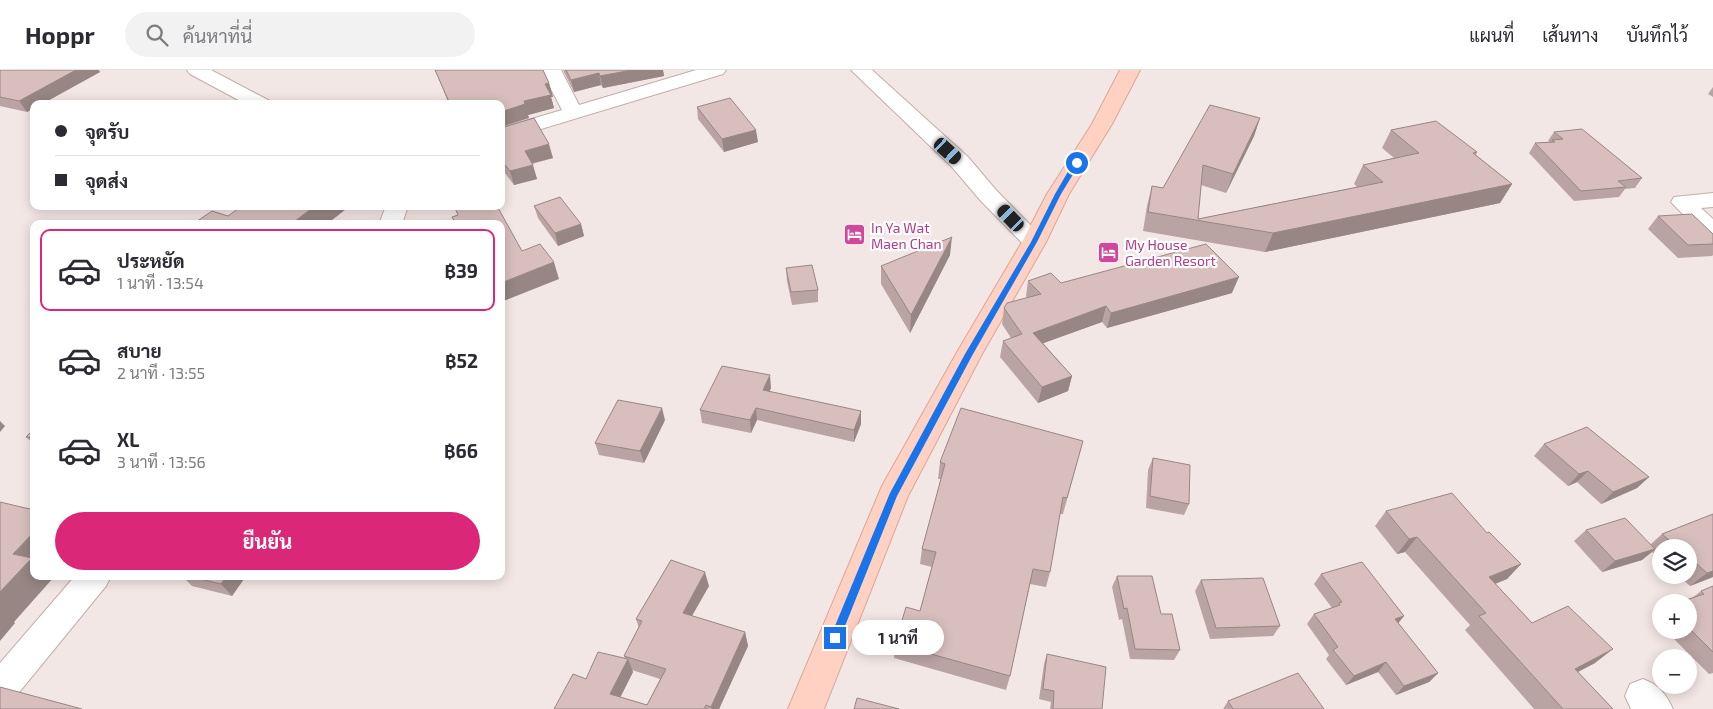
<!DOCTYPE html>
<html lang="th">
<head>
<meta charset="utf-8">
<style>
	:root { --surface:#fff; --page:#f2f2f3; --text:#2b2b33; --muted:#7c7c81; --line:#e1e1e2; --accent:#db2777 }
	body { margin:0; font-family:"Exo 2",Sarabun,sans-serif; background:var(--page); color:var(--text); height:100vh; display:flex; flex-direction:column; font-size:19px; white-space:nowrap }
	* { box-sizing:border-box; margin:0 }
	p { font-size:16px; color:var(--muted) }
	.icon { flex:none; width:28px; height:28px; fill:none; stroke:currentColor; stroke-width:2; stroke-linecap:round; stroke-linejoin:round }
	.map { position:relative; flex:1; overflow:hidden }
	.sheet { position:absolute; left:30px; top:150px; width:475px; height:360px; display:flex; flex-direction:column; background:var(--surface); border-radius:10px; box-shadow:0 2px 12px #0003 }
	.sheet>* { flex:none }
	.top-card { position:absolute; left:30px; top:30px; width:475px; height:110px; border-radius:10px; box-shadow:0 2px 12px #0003; display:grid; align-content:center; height:110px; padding:0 25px; background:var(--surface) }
	.tools { position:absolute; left:1652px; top:469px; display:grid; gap:10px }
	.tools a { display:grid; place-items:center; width:45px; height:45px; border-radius:50%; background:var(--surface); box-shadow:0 2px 12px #0003; font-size:25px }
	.end { position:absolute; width:22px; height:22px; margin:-11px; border:6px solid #1a73e8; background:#fff; box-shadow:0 0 0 2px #fff }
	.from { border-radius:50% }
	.bubble { position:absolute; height:35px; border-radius:18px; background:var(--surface); box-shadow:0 2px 12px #0003; font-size:16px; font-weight:700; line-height:35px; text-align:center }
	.car { position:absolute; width:15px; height:30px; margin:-15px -8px; border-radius:6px; box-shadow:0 0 4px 1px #0007; background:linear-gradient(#222 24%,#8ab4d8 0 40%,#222 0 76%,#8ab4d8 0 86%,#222 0) }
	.top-card b { display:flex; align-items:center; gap:18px; height:48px; font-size:19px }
	.top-card b+b { border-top:1px solid var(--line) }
	.top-card i { width:12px; height:12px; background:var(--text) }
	ul { padding:9px 0 0; list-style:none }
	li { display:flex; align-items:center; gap:15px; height:82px; margin:0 10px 8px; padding:0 15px; border:2px solid transparent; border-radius:10px }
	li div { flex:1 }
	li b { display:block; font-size:19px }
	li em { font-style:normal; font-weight:700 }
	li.active { border-color:var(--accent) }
	li>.icon { width:45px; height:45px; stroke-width:1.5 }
	.cta { display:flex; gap:10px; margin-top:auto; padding:10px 25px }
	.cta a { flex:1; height:58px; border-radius:30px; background:var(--accent); color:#fff; font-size:20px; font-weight:700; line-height:58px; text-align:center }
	header { display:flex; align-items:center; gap:30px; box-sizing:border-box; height:70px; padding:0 25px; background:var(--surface); border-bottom:1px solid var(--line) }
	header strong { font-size:24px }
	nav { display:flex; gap:28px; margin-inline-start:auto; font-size:18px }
	.search { width:350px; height:45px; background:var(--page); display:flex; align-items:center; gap:12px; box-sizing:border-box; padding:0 18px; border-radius:28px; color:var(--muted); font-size:19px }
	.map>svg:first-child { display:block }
</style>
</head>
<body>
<header>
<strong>Hoppr</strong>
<div class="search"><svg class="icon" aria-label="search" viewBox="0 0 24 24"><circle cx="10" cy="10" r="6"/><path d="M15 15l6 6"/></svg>ค้นหาที่นี่</div>
<nav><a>แผนที่</a><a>เส้นทาง</a><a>บันทึกไว้</a></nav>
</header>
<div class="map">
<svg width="1713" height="639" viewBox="0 0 1713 639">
	<rect width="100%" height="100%" fill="#f3e7e5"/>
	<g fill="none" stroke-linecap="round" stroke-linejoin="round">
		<defs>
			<path id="street" d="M187,0H211L268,30L271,34H246L190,4Z
				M541,0H561L579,35L696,0H726L723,4L501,71V58L562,40Z
				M851,0H872L968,87L996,120L1042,167L1046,172L1042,177L1034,180L1026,177L980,130L952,97Z
				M1713,123V137L1701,138L1713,149V169L1705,167L1671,132L1674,127Z
				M386,136H408L402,154H379Z
				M75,506H111L106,516L12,631L0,636V593Z
				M1643,609C1659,615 1666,624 1673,639H1631L1625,626L1630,614Z"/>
			<path id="secondary" d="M1120,0H1140L1112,54L1069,124L1046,172L982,284L908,426L824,639H788L882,416L956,284L1022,172L1047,124L1092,54Z"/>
		</defs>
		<use href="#street" stroke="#c1aeaa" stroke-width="2"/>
		<use href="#secondary" stroke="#daa698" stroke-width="2"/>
		<use href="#street" fill="#fff" fill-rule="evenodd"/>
		<use href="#secondary" fill="#ffd1c3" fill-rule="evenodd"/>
	</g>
	<path fill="#baa4a3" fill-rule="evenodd" d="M0,0L100,2L42,34H34V38L27,42L0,36Z
		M435,0H543L549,13L553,27H551L554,38L528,45L529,48L501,57V34H449Z
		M563,0H663L664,6L603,18L601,15L574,22Z
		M1713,17V27L1708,24Z
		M697,37L758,72L724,82L698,49Z
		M1260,48L1254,66L1226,123L1201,115L1198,149L1357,117L1354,114L1363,95L1394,88L1382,78L1391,60L1477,82L1476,85L1512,114L1500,133L1265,182L1143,161L1147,136L1152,116L1163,118Z
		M501,58L553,88L532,94L537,109L514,115L501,98Z
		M1554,62L1642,108L1635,118L1625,119L1619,127L1574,131L1529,83L1535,73L1550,72L1548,71Z
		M534,136L581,154L584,166L558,176L538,148Z
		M1658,146L1713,164V185L1712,186L1678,188L1648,159Z
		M950,185L910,263L881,214V196Z
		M786,198L818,220V232L792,235L787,211Z
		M1028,211L1061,213L1232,223L1107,258L1102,252L1043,273L1072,306L1068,321L1038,333L1000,287L1003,271L1011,268L1002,254L1004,238L1027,228L1026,226Z
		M771,318L769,321L861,354L854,372L757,350L751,363L702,353L700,340Z
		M665,350L644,393L599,385L595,373Z
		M34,359V374L26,367Z
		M1083,371L1063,444H1060L1050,502L1046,517L1030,514L1010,606L1006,620L894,588L895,574L920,541L932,497L920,494L922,479L941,409H938L940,392Z
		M1544,374L1649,407L1637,418L1601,434L1577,412L1568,416L1534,386Z
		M1153,388L1189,434L1184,445L1146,438L1148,400Z
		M1386,441L1487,463L1521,494L1507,509L1495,514L1532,553L1595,593L1578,602L1613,639H1534L1465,560L1470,555L1405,482L1397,484L1375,456Z
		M1713,444V507L1690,516L1678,505H1689V478H1661V490L1652,482L1642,490L1602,502L1574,471L1586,460L1651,474L1662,464Z
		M1321,504L1404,546L1398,553L1438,603L1429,612L1396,625L1378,602L1346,615L1326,589L1329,585L1307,554L1314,544L1332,538L1314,514Z
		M182,506H246L232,526L192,516Z
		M1117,506L1161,544L1180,580L1174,590L1130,589L1122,549L1119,550L1112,517Z
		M1201,510L1280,556L1273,566L1210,569L1195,521Z
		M709,516L692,546L745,562L748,576L719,639H554L586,609L625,588L624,586L639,558L636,549ZM632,600L660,609L647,635L620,627L633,602Z
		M1713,516V603L1709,604L1665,560H1689V532L1692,528L1701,521Z
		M1661,542V556L1654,548Z
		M1047,584L1102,639H1050L1051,632L1039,629L1044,594Z
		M1228,631L1324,639H1223Z"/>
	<path fill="#978684" d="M76,0H99L100,2L42,34H34V38L27,42L19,31Z
		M632,0H663L664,6L603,18L600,6Z
		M599,3L601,15L574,22L571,10Z
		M549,13L553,27H551L554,38L528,45L529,48L501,57V42L524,31L545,14Z
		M1260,48L1254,66L1226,123L1233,104Z
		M756,60L758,72L724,82L722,69Z
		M549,74L553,88L529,94L525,81Z
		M533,95L537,109L514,115L510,101Z
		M1512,114L1500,133L1265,182L1273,163Z
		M315,136H350L327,154H297L295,151Z
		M581,154L584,166L558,176L555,163Z
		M952,167L950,185L910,263L911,245Z
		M554,192L559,209L501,232V213Z
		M1239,207L1232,223L1107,258L1111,243Z
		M1106,236L1102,252L1030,278L1033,263Z
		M770,305L771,318L765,332L763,320Z
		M1072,306L1068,321L1038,333L1042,317Z
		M662,338L665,350L644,393L640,381Z
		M756,338L757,350L751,363L750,350Z
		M861,341V354L854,372V360Z
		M0,351L5,356L0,362Z
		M1588,401L1577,412L1568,416L1579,404Z
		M1649,407L1637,418L1601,434L1613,422Z
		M34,462V506L54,507L14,552L15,553L0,571V522L13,484Z
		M1417,467L1405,482L1397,484L1409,469Z
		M1655,479L1642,490L1602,502L1615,491Z
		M1521,494L1507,509L1475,522L1489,507Z
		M1713,501V507L1690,516L1707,503Z
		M705,502L709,516L686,556L683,543Z
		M227,506H246L232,526L221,514Z
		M1404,546L1396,556L1395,549Z
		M745,562L748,576L719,639H712L711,637Z
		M1613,579L1595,593L1558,612L1575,599Z
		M628,589L633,602L616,636L610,624Z
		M1386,592L1378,602L1346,615L1354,606Z
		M1438,603L1429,612L1396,625L1404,616Z"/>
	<path fill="#d8bfbd" stroke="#978684" d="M0,0H76L19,31L0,27Z
		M435,0H543L549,13L545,14L551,25L524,31L525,34L501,42V34H450Z
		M566,0H632L600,6L599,3L571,10Z
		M730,28L756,60L722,69L697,37Z
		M222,31L235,33L239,34H219Z
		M1210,35L1260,48L1233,104L1203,95L1198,149L1383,112L1363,95L1419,83L1391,60L1436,51L1477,82L1473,83L1512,114L1273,163L1148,142L1152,116L1163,118Z
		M534,48L549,74L525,81L533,95L510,101L501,90V58Z
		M1582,59L1642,108L1618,111L1626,117L1581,121L1535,73L1555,72L1552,70L1563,69L1554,62Z
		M560,127L581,154L555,163L534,136Z
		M242,136H315L295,151L316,154H193L212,141L228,146Z
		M454,136H497L522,181L540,174L554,192L501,213V154H456L452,147L458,145Z
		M1692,144L1713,164V174L1688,175L1658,146Z
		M952,167L911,245L881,196Z
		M1206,174L1239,207L1111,243L1106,236L1033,263L1072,306L1042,317L1003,271L1022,264L1004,238L1007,233L1041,224L1028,211L1051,203L1061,213Z
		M812,195L818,220L791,222L786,198Z
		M722,296L770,305L763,320L861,341L854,360L756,338L750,350L700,340Z
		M618,330L662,338L640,381L595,373Z
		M961,338L1083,371L1067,428L1063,427L1050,502L1033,499L1010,606L895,574L906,537L920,541L936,482L922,479L945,394L940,392Z
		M1587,357L1649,407L1613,422L1588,401L1579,404L1544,374Z
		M34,359V368L26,367Z
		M1153,388L1190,395L1189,434L1150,426Z
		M1452,423L1487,463L1489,462L1521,494L1489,507L1532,553L1568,536L1613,579L1575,599L1613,639H1563L1479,546L1486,543L1417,467L1409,469L1386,441Z
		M0,432L34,440V462L13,484L32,488L0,522Z
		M1713,444V501L1707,503L1689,487V478H1678L1662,464Z
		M1625,448L1655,479L1615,491L1586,460Z
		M671,490L705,502L683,543L745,562L711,637L706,635L704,639H554L573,604L586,609L598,582L628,589L610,624L647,635L666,599L624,586L642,551L636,549Z
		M1362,492L1404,546L1395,549L1438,603L1404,616L1386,592L1354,606L1333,580L1338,577L1314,544L1340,535L1339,533L1342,532L1321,504Z
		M187,506H227L221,514Z
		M1117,506H1152L1161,544H1172L1180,580L1135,579L1127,538L1124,539Z
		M1263,508L1280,556L1216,558L1201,510Z
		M1713,516V582L1689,558V532H1680L1704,524L1701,521Z
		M1047,584L1106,597L1102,639H1053L1054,621L1043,619Z
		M1298,603L1324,639H1233L1228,631Z
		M0,617L82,639H0Z
		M857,628L899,639H854Z"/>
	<path fill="#1a73e8" d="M1077,91L1080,93L1061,124L1037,172L973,284L897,426L839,571H831L830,568L890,423L965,284L1031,172L1055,124L1073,93Z"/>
	<defs>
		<symbol id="hotel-square" viewBox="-11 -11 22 22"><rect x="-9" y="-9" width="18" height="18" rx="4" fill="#d1479c" stroke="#fff"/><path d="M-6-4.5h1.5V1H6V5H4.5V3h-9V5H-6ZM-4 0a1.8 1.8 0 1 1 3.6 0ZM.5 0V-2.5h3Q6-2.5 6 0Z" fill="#fff"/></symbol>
	</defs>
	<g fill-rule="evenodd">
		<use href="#hotel-square" x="842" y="152" width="25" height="25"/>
		<use href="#hotel-square" x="1096" y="170" width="25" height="25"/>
	</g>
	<g text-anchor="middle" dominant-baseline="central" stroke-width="4.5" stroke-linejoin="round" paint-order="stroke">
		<g font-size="14" fill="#b23c85" stroke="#fff" text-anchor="start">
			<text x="871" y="157">In Ya Wat<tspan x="871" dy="16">Maen Chan</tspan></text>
			<text x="1125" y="174">My House<tspan x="1125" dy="16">Garden Resort</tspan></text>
		</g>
	</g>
</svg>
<div class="tools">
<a><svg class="icon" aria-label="layers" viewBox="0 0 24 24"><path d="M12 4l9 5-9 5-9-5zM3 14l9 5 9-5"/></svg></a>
<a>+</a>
<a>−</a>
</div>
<i class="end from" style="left:1077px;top:93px"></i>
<i class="end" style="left:835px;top:568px"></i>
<div class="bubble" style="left:852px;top:550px;width:92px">1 นาที</div>
<i class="car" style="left:948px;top:81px;rotate:132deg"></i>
<i class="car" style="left:1011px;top:148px;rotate:316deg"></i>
<div class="top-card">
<b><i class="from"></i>จุดรับ</b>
<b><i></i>จุดส่ง</b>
</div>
<section class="sheet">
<ul>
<li class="active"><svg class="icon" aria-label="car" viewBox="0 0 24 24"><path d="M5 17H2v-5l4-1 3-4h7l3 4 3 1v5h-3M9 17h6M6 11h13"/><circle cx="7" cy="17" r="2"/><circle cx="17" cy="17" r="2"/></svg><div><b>ประหยัด</b><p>1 นาที · 13:54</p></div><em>฿39</em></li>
<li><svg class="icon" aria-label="car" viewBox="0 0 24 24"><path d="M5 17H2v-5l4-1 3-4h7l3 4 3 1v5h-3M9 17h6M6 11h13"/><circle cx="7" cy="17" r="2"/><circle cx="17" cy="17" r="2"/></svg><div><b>สบาย</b><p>2 นาที · 13:55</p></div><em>฿52</em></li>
<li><svg class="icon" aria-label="car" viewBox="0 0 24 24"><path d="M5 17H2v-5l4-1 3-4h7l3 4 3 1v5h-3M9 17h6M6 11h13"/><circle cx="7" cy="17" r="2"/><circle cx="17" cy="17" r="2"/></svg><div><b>XL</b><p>3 นาที · 13:56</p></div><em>฿66</em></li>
</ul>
<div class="cta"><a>ยืนยัน</a></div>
</section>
</div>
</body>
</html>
